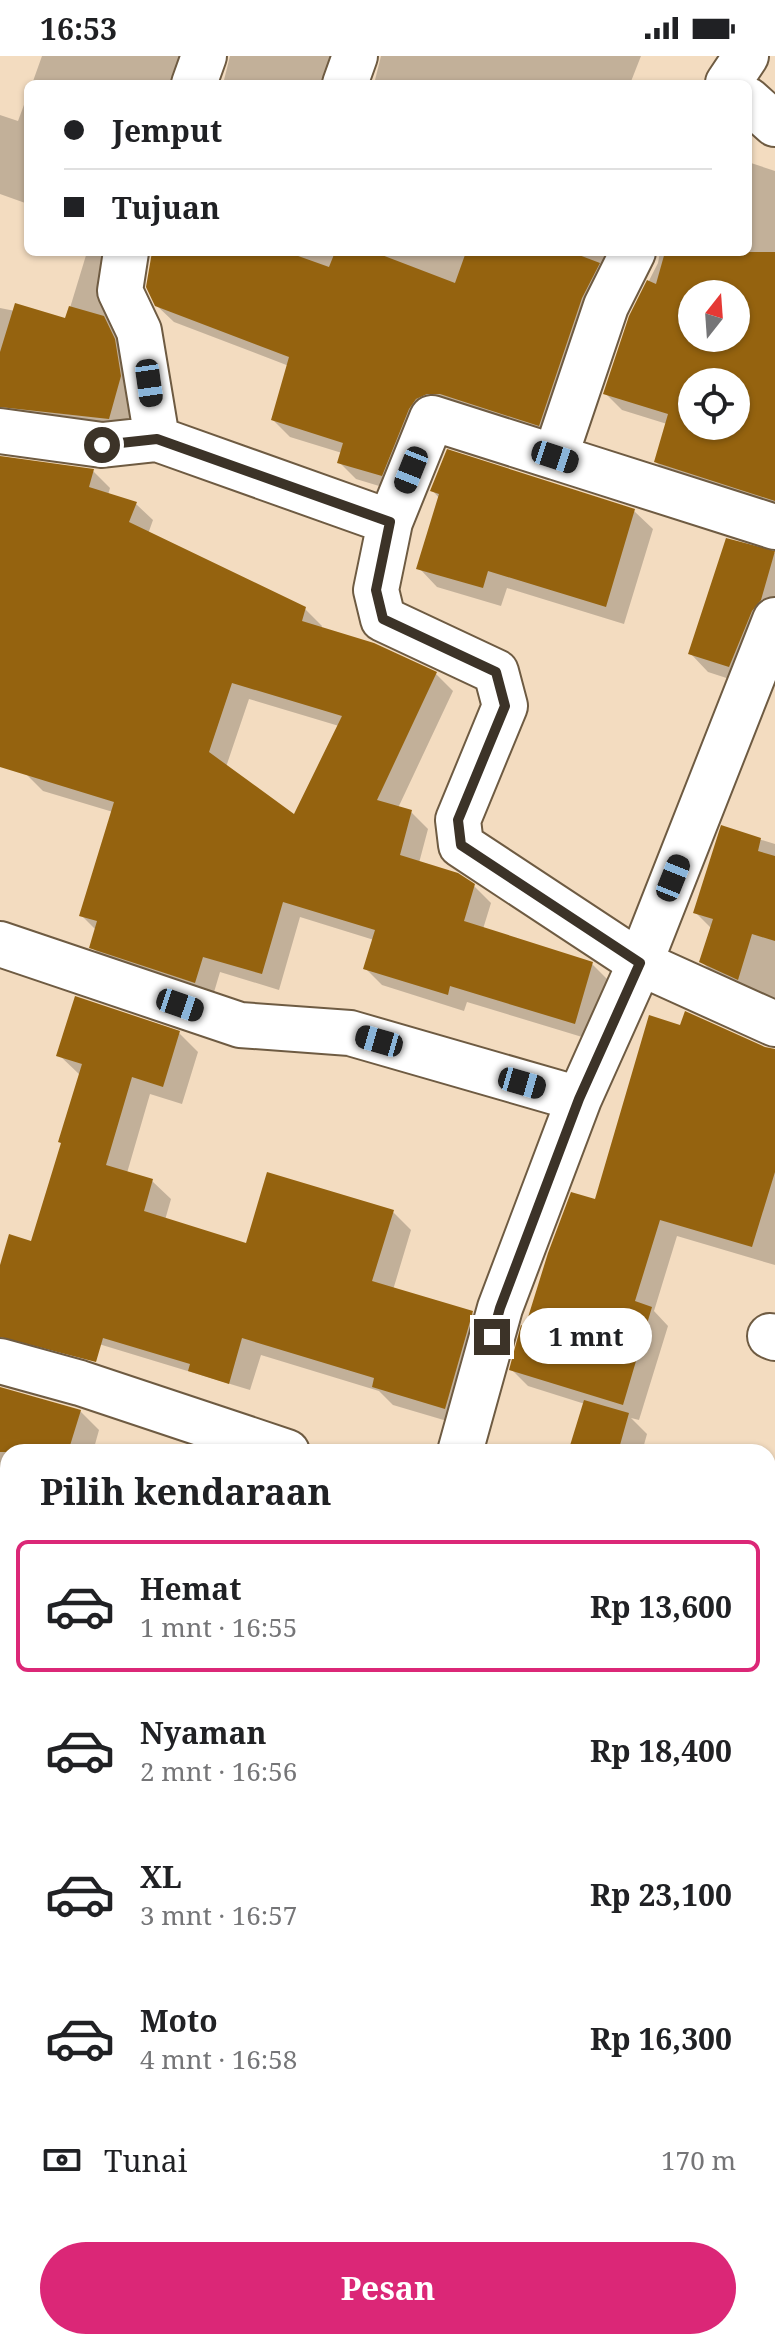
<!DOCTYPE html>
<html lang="id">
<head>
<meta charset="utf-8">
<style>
	:root { --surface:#fff; --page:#f2f2f2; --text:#202124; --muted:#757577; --line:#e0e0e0; --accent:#db2777 }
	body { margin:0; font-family:"Noto Serif",serif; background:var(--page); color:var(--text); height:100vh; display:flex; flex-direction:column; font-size:30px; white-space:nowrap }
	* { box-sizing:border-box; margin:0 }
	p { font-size:26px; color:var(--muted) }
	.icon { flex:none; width:44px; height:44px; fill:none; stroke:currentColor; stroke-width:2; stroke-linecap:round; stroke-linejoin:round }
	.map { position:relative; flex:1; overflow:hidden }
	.panel { position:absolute; left:0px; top:1388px; width:776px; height:906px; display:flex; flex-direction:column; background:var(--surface); border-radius:24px 24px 0 0; box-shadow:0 2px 6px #0004 }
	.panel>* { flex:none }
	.top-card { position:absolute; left:24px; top:24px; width:728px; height:176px; border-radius:12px; box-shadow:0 2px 6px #0004; display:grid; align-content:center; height:176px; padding:0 40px; background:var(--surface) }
	.needle { width:52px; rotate:17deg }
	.buttons { position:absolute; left:678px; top:224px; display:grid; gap:16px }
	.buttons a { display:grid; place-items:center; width:72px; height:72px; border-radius:50%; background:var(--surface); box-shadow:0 2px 6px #0004; font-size:40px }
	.end { position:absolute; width:36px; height:36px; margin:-18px; border:10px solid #3c3328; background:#fff; box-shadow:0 0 0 4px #fff }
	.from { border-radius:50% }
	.bubble { position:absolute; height:56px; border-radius:28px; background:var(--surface); box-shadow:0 2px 6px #0004; font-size:26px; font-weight:700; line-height:56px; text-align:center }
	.car { position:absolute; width:24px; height:48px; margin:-24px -12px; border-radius:10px; box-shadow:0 0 6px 2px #0007; background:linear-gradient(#222 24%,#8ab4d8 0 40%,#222 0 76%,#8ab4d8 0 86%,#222 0) }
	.top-card b { display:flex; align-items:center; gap:28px; height:76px; font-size:30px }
	.top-card b+b { border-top:2px solid var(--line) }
	.top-card i { width:20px; height:20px; background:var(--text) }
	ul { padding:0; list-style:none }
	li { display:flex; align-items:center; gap:24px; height:132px; margin:0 16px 12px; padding:0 24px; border:4px solid transparent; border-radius:12px }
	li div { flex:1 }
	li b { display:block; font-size:30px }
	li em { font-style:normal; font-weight:700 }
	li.current { border-color:var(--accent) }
	li>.icon { width:72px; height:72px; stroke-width:1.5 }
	h2 { padding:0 40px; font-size:36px; line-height:96px }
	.pay { display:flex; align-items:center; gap:20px; height:88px; padding:0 40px; font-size:30px }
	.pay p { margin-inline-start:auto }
	.cta { display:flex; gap:16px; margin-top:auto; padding:16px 40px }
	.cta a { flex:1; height:92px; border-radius:48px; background:var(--accent); color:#fff; font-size:32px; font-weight:700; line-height:92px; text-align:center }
	.status { display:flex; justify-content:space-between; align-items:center; height:56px; padding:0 40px; background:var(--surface); direction:ltr }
	.status svg { height:22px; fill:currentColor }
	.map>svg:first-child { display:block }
</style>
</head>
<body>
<div class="status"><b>16:53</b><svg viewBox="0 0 49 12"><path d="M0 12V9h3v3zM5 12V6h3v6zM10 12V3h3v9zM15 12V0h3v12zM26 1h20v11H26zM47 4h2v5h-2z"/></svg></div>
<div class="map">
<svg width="775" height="2293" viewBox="0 0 775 2293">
	<rect width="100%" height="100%" fill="#f3dcc0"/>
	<path fill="#0003" fill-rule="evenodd" d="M42,0H203L190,28H32Z
		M230,0H354L341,28H223Z
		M381,0H641L630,28H374Z
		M28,38V148L0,138V59L18,65Z
		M748,106L775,115V455L673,423L656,406L667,368L622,354L605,337L631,260L658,207L660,196H748ZM692,238H736V282H692ZM692,326H736V370H692Z
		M87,196H125L137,338L125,379L0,374V252L66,265Z
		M152,196H280L291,200L293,196H632L556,385L458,354L399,436L356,423L339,406L342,397L290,381L273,364L289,310L174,266L156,249Z
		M0,402L93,415L110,432L108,439L136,448L153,464L148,478L305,553L322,570L321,573L436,618L453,635L398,752L411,756L428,773L419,807L474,830L491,847L483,873L592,908L609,925L592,984L467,946L464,955L382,929L365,912L374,884L300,861L279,934L220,916L212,943L109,908L92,891L97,875L81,859L113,756L43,735L26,718L0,624ZM249,643L339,670L295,761L226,711Z
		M432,434L634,455L653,473L624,568L507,532L501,550L437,531L419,512L440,443Z
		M727,484L775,497V567L748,629L708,616L690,597Z
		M722,772L775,788V948L719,923L702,906L712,873L696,857Z
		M179,977L198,996L182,1048L150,1038L127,1117L152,1125L171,1143L165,1164L247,1189L392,1155L411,1174L393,1234L472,1257L491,1276L464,1370L393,1349L379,1335L261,1299L250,1334L10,1261L0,1251V1216L33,1188L63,1089L80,1019L59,999Z
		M764,993L775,995V1209L677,1180L654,1255L668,1270L639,1364L631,1362L647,1378L642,1396H570L585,1348L528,1330L511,1313L526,1273L596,1146Z
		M0,1333L80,1355L99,1374L94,1392L108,1396H8V1582L0,1580Z
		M768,1423L775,1430L768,1463Z
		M768,1565L775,1567V1624L768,1622Z
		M768,1706L775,1708V2040L768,2038Z
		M0,1739L8,1742V1929L0,1926Z
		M0,2022L8,2029V2074L0,2092Z
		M0,2193L8,2195V2286H121L118,2293H0Z
		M768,2229L775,2231V2293H668L661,2286H768Z
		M248,2286H313L310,2293H245Z
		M513,2286H632L626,2293H517L518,2288Z"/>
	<path fill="#95630f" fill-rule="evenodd" d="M152,196H287L329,211L335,196H374L455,227L466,196H571L600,207L582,242L539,370L440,338H427L416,343L409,353L382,420L337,407L343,387L271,364L289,301L155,250L146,231Z
		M665,196H775V445L654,406L668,358L603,338L629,260L647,224L656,228ZM692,238H736V282H692ZM692,326H736V370H692Z
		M15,247L65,262L69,250L104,260L115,283L121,320L109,363L0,351V296Z
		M447,393L635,453L606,551L488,515L483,532L416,513L439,438L430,435Z
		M0,400L94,413L89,431L137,446L129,466L306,551L302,565L374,587L437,616L377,744L412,754L400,799L458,817L475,828L464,865L593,906L575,968L450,930L448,939L363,913L375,874L283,846L262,918L203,901L195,927L89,892L97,865L79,860L114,746L0,711ZM232,627L342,660L294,758L209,696Z
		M726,482L775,495L761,544L752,555L729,611L688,598Z
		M721,769L761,782L758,795L775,800V885L752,878L738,924L699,906L713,863L693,857Z
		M75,940L180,975L163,1031L132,1021L106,1109L153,1123L144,1155L246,1187L267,1116L394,1154L372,1225L473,1255L445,1353L372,1331L374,1322L242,1282L229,1328L188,1315L190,1308L103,1282L96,1306L0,1281V1209L9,1178L31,1185L61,1087L58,1086L82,1008L56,1000Z
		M685,955L765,991L775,993V1116L752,1191L660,1164L635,1245L652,1251L623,1349L509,1314L521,1269L525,1271L548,1197L571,1136L595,1143L649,959L680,969Z
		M0,1331L81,1354L68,1396H0Z
		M584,1344L629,1357L618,1396H568Z"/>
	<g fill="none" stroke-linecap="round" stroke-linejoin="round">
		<defs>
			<path id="street" d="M194,28L204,0
				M345,28L355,0
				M729,28L728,27L746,0
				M748,44L775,68
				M126,196L120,235L139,275L157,383
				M633,196L606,250L555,401L432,362L390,466L376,534L383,563L496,616L505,650L458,764L461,789L640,907L775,968
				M0,375L102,389L157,383L390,466
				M555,401L775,471
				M0,888L240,969L350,977L579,1043
				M770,1280L775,1282
				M0,1305L80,1327L287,1396
				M460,1396L500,1252L579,1043L640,907L775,564
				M768,1538L775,1540
				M0,1682L8,1685
				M0,2093L8,2078
				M768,2196H775
				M354,2287V2286
				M625,2293L627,2286"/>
		</defs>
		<use href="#street" stroke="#6e5b42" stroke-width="48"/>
		<use href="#street" stroke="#fff" stroke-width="44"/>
	</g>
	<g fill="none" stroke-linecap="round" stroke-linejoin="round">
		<path stroke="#3c3328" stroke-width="10" d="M102,389L157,383L390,466L376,534L383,563L496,616L505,650L458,764L461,789L640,907L579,1043L500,1252L492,1281"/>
	</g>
</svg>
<div class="buttons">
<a><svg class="needle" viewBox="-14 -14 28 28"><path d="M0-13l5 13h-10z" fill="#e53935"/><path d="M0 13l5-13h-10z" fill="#757577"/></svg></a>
<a><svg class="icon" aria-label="locate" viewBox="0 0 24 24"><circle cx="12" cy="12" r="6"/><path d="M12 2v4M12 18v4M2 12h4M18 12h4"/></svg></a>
</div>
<i class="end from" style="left:102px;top:389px"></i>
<i class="end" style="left:492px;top:1281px"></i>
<div class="bubble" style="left:520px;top:1252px;width:132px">1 mnt</div>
<i class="car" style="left:149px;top:327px;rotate:172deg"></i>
<i class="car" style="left:555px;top:401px;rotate:108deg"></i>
<i class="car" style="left:411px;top:414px;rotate:202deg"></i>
<i class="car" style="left:673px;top:822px;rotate:22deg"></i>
<i class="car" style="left:180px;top:949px;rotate:109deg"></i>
<i class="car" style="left:379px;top:985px;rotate:286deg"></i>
<i class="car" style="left:522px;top:1027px;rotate:106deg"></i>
<div class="top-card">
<b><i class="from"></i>Jemput</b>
<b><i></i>Tujuan</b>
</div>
<section class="panel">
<h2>Pilih kendaraan</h2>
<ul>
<li class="current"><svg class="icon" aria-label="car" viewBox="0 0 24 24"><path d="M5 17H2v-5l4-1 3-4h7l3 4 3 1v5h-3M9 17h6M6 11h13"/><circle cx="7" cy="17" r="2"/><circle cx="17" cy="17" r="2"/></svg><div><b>Hemat</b><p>1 mnt · 16:55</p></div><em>Rp 13,600</em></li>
<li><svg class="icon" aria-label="car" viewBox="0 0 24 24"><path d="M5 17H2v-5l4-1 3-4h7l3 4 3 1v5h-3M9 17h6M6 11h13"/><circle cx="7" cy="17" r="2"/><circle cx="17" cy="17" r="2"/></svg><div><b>Nyaman</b><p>2 mnt · 16:56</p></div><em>Rp 18,400</em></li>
<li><svg class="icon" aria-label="car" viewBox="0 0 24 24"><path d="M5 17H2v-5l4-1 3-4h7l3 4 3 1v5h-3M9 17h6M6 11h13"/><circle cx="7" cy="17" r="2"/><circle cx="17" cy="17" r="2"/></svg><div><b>XL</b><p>3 mnt · 16:57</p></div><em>Rp 23,100</em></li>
<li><svg class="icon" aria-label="car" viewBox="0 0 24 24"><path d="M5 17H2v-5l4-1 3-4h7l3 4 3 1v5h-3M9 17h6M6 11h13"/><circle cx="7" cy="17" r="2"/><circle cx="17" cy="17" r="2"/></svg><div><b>Moto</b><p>4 mnt · 16:58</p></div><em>Rp 16,300</em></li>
</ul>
<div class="pay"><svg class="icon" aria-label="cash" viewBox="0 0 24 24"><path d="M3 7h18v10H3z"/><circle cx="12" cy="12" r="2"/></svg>Tunai<p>170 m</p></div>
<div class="cta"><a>Pesan</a></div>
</section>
</div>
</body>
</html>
